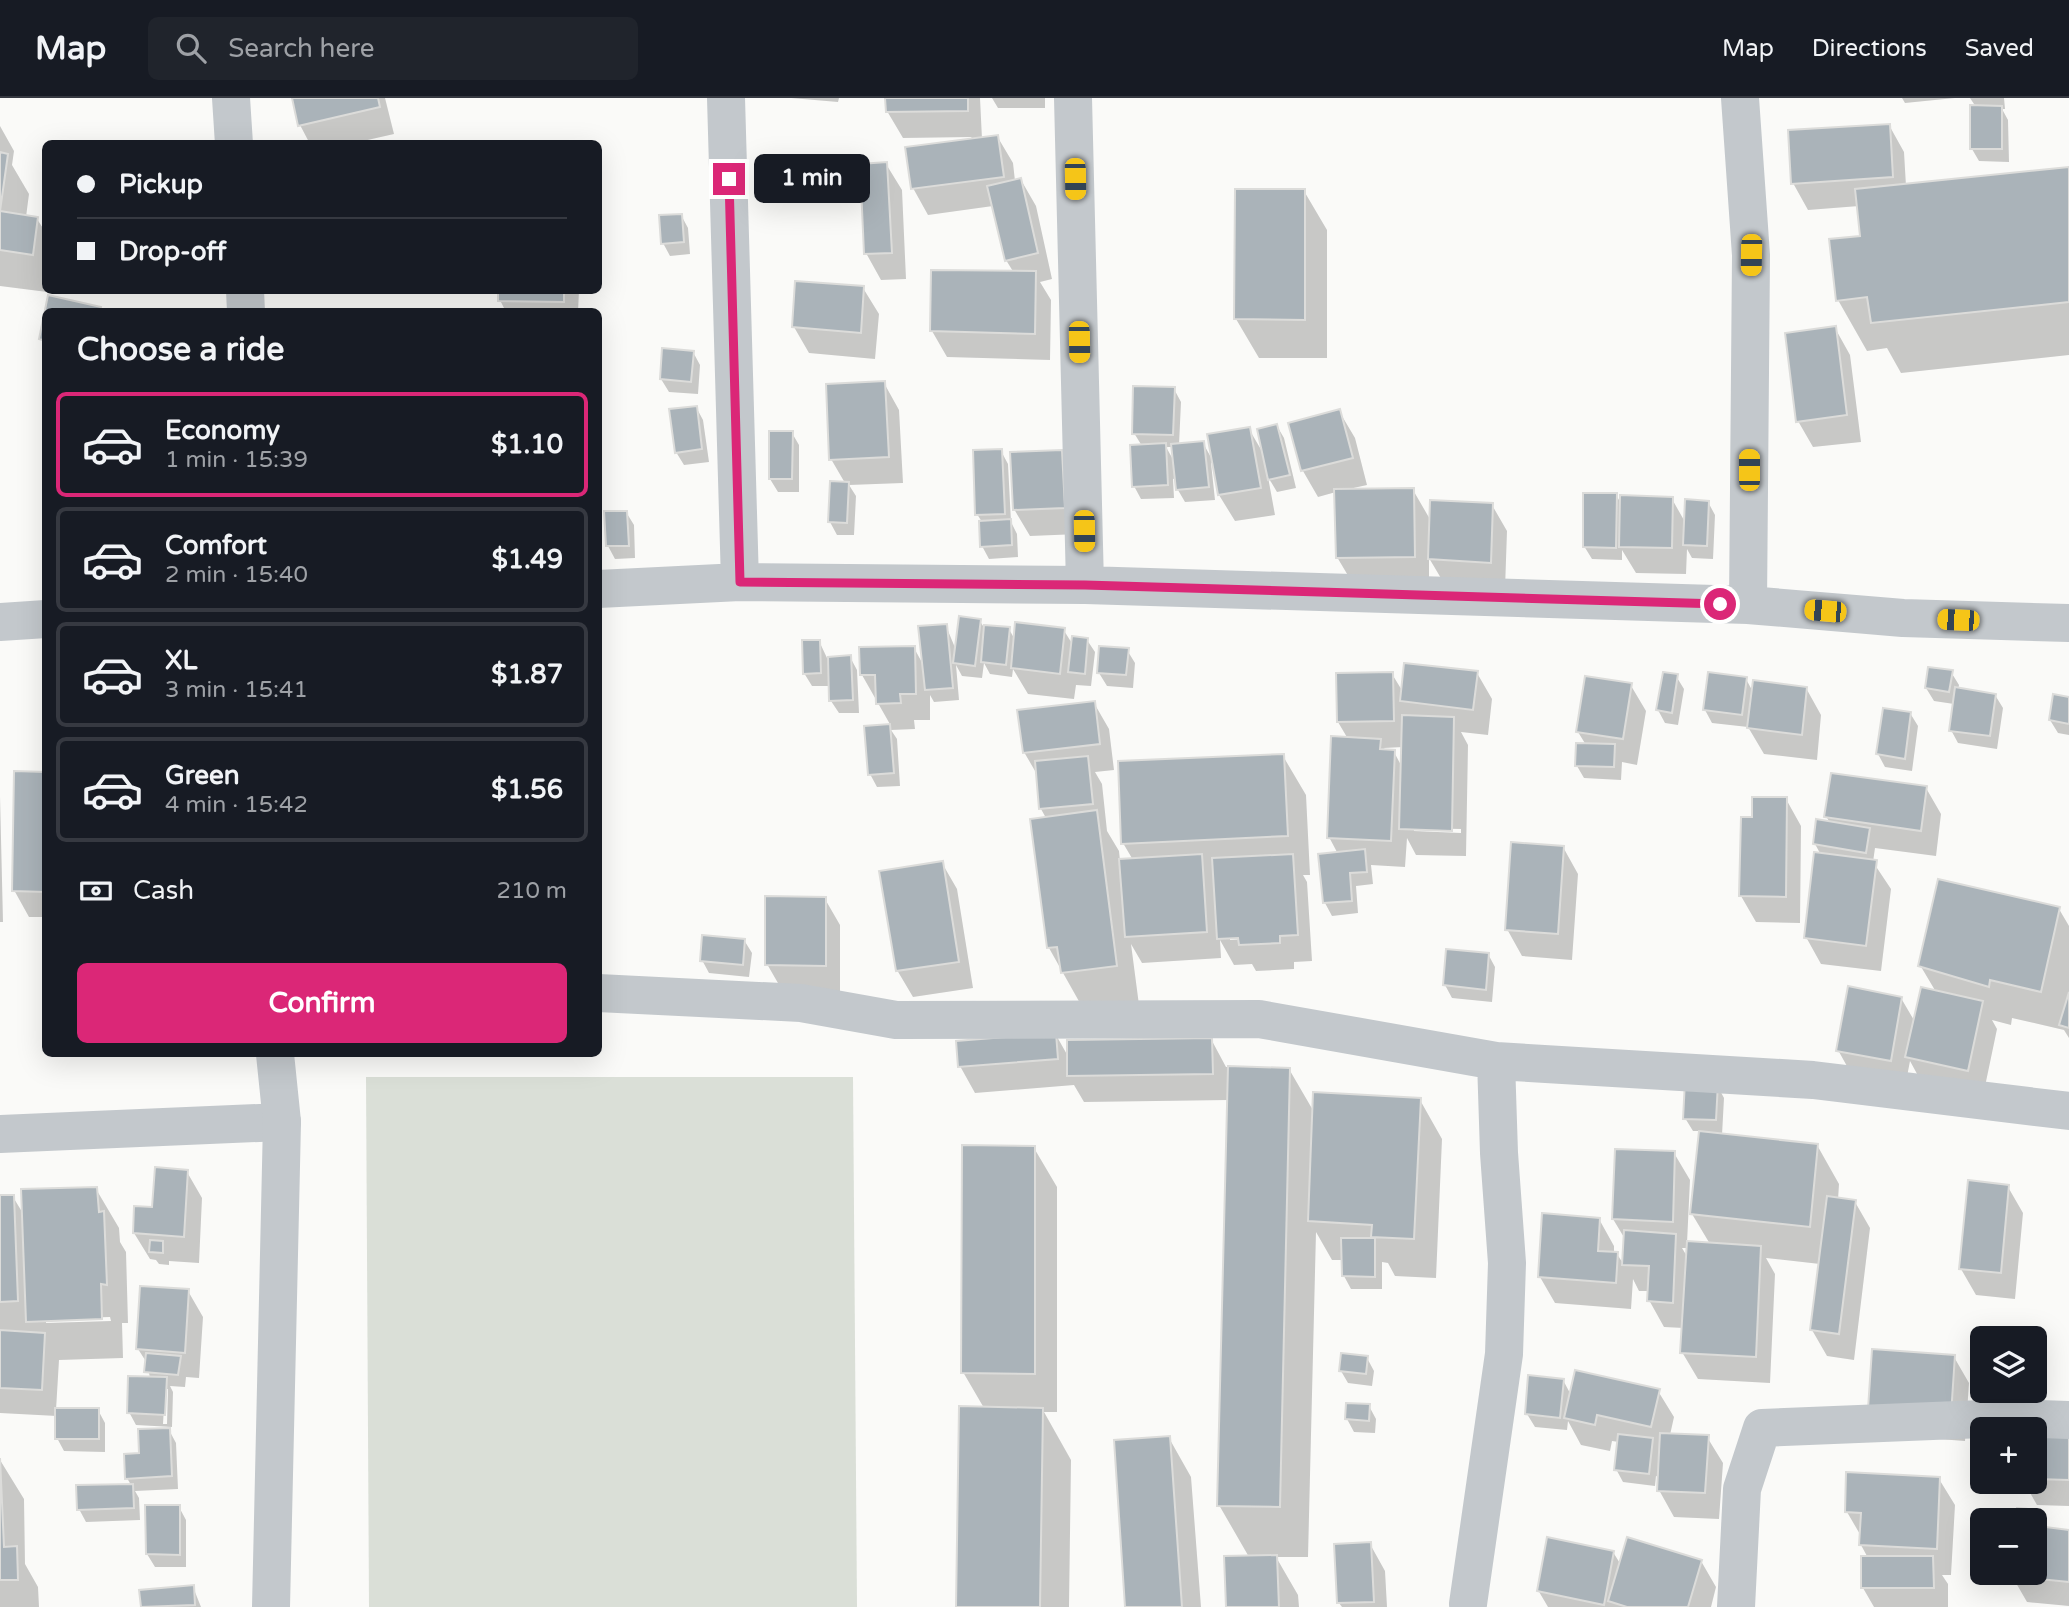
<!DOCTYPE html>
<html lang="en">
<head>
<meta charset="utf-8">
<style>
	:root { --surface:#171b24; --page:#20242c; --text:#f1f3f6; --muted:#9ea1a6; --line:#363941; --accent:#db2777 }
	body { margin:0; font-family:"Varela Round",sans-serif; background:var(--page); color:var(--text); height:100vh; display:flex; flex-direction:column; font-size:26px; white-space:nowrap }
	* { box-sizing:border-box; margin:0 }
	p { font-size:23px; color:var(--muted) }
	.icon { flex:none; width:38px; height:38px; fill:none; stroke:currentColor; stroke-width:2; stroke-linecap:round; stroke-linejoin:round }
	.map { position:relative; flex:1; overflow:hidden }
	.drawer { position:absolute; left:42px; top:210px; width:560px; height:749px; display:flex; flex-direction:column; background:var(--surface); border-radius:10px; box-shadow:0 7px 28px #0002 }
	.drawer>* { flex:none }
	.hud { position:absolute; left:42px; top:42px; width:560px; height:154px; border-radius:10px; box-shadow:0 7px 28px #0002; display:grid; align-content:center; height:154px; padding:0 35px; background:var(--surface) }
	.fabs { position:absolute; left:1970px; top:1228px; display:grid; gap:14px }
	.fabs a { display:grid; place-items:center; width:77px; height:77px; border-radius:10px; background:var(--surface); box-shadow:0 7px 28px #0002; font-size:35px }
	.end { position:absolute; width:32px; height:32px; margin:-16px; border:9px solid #db2777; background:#fff; box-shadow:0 0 0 4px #fff }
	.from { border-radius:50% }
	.bubble { position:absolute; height:49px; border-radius:10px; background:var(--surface); box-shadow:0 7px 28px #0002; font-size:23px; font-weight:700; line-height:49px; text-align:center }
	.car { position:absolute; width:21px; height:42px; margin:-21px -10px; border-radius:9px; box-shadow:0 0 5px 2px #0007; background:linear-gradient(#f5c518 24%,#345 0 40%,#f5c518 0 76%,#345 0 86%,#f5c518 0) }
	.hud b { display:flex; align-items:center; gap:24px; height:66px; font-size:26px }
	.hud b+b { border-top:2px solid var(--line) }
	.hud i { width:18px; height:18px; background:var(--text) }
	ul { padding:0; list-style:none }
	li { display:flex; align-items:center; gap:21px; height:105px; margin:0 14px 10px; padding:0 21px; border:4px solid var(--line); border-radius:10px }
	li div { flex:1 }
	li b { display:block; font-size:26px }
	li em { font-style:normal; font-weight:700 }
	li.active { border-color:var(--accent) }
	li>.icon { width:63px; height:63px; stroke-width:1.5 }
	h2 { padding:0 35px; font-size:32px; line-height:84px }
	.pay { display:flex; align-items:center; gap:18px; height:77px; padding:0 35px; font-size:26px }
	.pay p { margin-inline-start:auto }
	.button { display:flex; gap:14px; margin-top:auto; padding:14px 35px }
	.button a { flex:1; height:80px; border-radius:10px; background:var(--accent); color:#fff; font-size:28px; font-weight:700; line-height:80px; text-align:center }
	header { display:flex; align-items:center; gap:42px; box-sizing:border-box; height:98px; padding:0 35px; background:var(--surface); border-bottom:2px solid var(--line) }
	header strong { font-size:33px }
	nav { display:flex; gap:38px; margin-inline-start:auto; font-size:24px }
	.search { width:490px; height:63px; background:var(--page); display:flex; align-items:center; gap:18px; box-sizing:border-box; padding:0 24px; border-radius:10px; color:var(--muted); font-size:26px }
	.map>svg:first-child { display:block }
</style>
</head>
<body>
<header>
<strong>Map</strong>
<div class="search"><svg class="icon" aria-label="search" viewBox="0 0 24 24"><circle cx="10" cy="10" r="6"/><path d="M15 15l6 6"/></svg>Search here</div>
<nav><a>Map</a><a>Directions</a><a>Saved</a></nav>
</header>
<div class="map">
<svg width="2069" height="1509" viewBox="0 0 2069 1509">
	<rect width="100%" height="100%" fill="#fafaf8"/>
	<path fill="#dadfd7" d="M366,979H853L857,1509H369Z"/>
	<path fill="#0003" fill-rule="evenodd" d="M294,0H385L394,36L350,46H310L300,27Z
		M791,0H839L838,4Z
		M887,0H980L982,41L997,38L1013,65L1015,83L1021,82L1036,108L1052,181L1040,184L1051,202L1050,262L947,259L932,233L1014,175L1006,162L993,108L928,117L913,90L972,39L903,40L887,13Z
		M992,0H1045V10H998Z
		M1902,0H1955L1905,5Z
		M1970,0H2004L2005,11H2002L2008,22L2009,64L1979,63L1972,51L1976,9Z
		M1889,27L1904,54L1906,88L2069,71V257L1901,275L1887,250L1867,253L1838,202L1862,139L1859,108L1808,112L1793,85Z
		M0,28L14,53L12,67L29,96L26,119L37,121L46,135V192H56L55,195L0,188Z
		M886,66L902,92L906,181L881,182L866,155Z
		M1304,93L1327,132V260H1259L1236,221Z
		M681,117L688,130L690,156L670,158L663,145Z
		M863,190L879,216L875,261L809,255L794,229Z
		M500,192H579L578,214H506L500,202Z
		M1835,230L1850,257L1861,344L1813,349L1798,323Z
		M693,254L700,267L698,296L669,294L661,281Z
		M884,285L899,312L903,385L849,387L856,398L854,437H837L830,424L845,385L831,361Z
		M1174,291L1181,304L1179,347L1203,345L1213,363L1249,331L1263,355L1277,328L1284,340L1296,390L1277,394L1268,379L1275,417L1235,423L1219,397L1214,364L1211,365L1215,402L1185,404L1178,392L1176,380L1173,381L1174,400L1141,401L1134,388L1142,348L1134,335ZM1166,349H1173L1175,365Z
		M696,309L703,322L709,364L684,367L676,354Z
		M1339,313L1355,340L1367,387L1349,391L1413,392L1431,423L1492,407L1507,433L1505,491L1445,487L1429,460V485L1353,486L1337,459L1336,394L1318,399L1303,373L1290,326Z
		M792,335L799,347V394H778L770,381Z
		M1001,353L1008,366L1011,424L1017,436L1018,459L989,461L982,448V424L977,416Z
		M1061,353L1076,380L1079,436L1030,438L1014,411Z
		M1616,397L1622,407L1672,401L1685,424L1708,404L1715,417L1713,461L1692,460L1687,451L1686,476L1636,475L1622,452V462L1592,461L1584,448Z
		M626,414L634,427L635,460L615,461L608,448Z
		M980,523L986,533L1009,531L1015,542L1063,531L1073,547L1087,542L1095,554L1091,588L1076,587L1074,601L1028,596L1013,571L1012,579L990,576L984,565L982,580L962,578L956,567L959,602L934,604L930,597V622H914L915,631L891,632L897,641L900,688L877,689L870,676L866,630L891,628L862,577L914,550L924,568L946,528L956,552Z
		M819,543L827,560L850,559L857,572L859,615H839L831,603V588H812L804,575Z
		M1127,552L1135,565L1133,590L1107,588L1099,575Z
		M1951,574L1959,587L1958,592L1995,597L2003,610L1997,651L1958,645L1951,632L1954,606L1934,603L1926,590Z
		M1477,575L1492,601L1488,637L1461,634L1468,647L1466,758L1416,757L1407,740L1405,769L1371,767L1373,786L1356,788L1358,815L1332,818L1325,805L1338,756L1329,739L1348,641L1338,624L1392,576L1403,594ZM1403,649L1402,669L1394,654L1386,653L1384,650ZM1414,730L1461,731V735L1414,733Z
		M1676,578L1684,591L1678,627L1665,625L1658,612Z
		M1746,581L1753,594L1806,590L1821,617L1817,662L1764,656L1748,629L1712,625L1705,612Z
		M1630,586L1646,613L1637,667L1622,664L1621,682L1584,680L1577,668L1586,647L1578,634Z
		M2069,600V637L2058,635L2050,622Z
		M1094,605L1109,631L1114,672L1095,674L1102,686L1107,733L1119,753L1120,763L1133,762L1123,745L1283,658L1306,697L1310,777H1303L1307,784L1312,863L1294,864V871L1256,873L1252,866L1234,867L1220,842L1221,860L1142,865L1131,846L1139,907L1085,914L1049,850L1046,720L1041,711L1038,678L1024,654ZM1230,839L1247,841L1230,842Z
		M1910,615L1918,628L1912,673L1885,669L1878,656Z
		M46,675V819H29L14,792Z
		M1926,690L1941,716L1936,758L1875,750L1873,764L1891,791L1881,873L1821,866L1806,839L1821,757L1815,746L1830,725L1826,718Z
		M0,698L3,824H0Z
		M1786,701L1801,728L1800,825L1756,824L1741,798L1754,721Z
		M1563,749L1578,776L1572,862L1522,858L1507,831Z
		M942,765L957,791L973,890L913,899L897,872Z
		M825,801L840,827V894L782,892L767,866Z
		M2059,811L2069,828V940L2064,932L2012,920L2011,927L1992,922L1997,931L1983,998L1922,985L1910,963L1905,989L1853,979L1838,952L1901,900L1915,924L1936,894L1920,867Z
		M744,842L752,855L749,879L709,875L702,862Z
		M1488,856L1495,869L1492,904L1452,900L1445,887Z
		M1056,937L1069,960L1211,941L1226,969L1289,971L1314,1014L1420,1002L1442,1041L1436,1180L1395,1178L1388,1165L1382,1164V1191H1351L1344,1178V1162H1332L1316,1134L1308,1459H1276L1298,1497L1299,1509H1227L1249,1459L1219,1407L1229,1002L1084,1004L1074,987L975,995L960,968Z
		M1717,987L1724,1000L1722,1037L1817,1047L1839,1086L1838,1102L1855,1104L1870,1130L1854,1262L1827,1258L1812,1232L1820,1166L1766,1160L1775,1176L1770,1285L1698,1281L1682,1254L1684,1230L1664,1229L1649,1202V1193H1639L1633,1181L1631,1211L1555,1205L1540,1179L1599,1121L1614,1148V1155L1617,1156L1624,1167L1625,1141L1613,1121L1674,1055L1690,1082L1687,1145L1710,1146L1692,1116L1701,1033H1693L1685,1020ZM1682,1150H1688V1160Z
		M1034,1050L1057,1089V1314H1044L1071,1362L1069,1509H957L984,1310L963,1274Z
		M187,1074L202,1100L199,1165L169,1163V1167L159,1166L156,1162L150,1161L134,1135Z
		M2008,1089L2023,1115L2015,1201L1976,1197L1961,1171Z
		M96,1091L119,1130L120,1144L126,1154L128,1225H122L123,1260L59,1262L56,1312H98L105,1325V1354L64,1353L57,1340V1318L0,1315V1099H13L24,1117ZM110,1219L111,1223L46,1225V1221Z
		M188,1193L203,1219L199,1280L186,1279L185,1289L170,1288L173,1294L172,1329L136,1327L129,1314L150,1280L147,1265L138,1251ZM165,1291H168L167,1326H163Z
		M1954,1259L1969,1285L1965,1343L1885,1337Z
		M1367,1260L1374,1273L1372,1288L1348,1285L1341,1273Z
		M1563,1282L1571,1297L1658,1293L1674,1319L1670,1337L1707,1339L1723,1365L1719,1421L1674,1419L1659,1392V1379L1656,1378L1655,1388L1623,1384L1616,1371L1619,1344L1612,1343L1610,1353L1581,1347L1568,1323L1567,1332L1535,1329L1527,1316Z
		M1369,1308L1376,1321L1375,1335L1354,1334L1347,1321Z
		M169,1332L176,1345L178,1391L135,1393L139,1400L140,1422L86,1424L79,1411L131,1387L127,1380L141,1357Z
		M2035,1338L2069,1339V1408L2037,1407L2024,1384H2035Z
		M1169,1340L1191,1379L1201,1509H1127Z
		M0,1362L24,1401L25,1466L38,1489L39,1509H0Z
		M1939,1381L1955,1407L1951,1477H1942L1948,1486V1509H1874L1863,1490L1868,1460L1861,1447V1438L1847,1414Z
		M179,1409L186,1422V1469H155L147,1456Z
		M2038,1413L2048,1431L2069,1433V1508L2027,1504L2012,1478L2035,1475Z
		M1370,1446L1385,1473L1387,1509H1342L1339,1505Z
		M1613,1454L1621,1467L1701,1463L1716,1489L1711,1509H1548L1538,1492Z
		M193,1489L201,1509H142L141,1493Z"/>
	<path fill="#aab3b9" stroke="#dcdcda" stroke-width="2" d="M292,0H378L380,9L298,28Z
		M885,0H968V13L886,14Z
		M1970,7L2002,8V51H1970Z
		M1890,26L1893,79L1791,86L1788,32Z
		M998,37L1004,79L911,91L905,49Z
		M0,54L8,56L0,113L38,119L33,157L0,152Z
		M887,64L892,155L864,156L860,66Z
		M2069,69V204L1871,225L1867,199L1836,203L1829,141L1860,138L1855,91Z
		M1021,80L1038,155L1005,163L987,88Z
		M1235,91H1305V222L1234,221Z
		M682,116L684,144L661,146L659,117Z
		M931,172L1036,173L1035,236L930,233Z
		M795,183L864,188L861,235L792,229Z
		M498,192H564V204L498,203Z
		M48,197L101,209L100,214H46V243L39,241Z
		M1836,228L1847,317L1796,324L1785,235Z
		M662,250L694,253L691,284L660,281Z
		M885,283L889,359L829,362L826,286Z
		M1133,288L1175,289L1173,337L1132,336Z
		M697,308L702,351L675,355L669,311Z
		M1340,311L1353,360L1301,373L1288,325Z
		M1277,326L1290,377L1268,382L1257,331Z
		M1250,329L1261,390L1218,397L1207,336Z
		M769,333H793L792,381H769Z
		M1204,343L1209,389L1176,392L1171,346Z
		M1166,345L1168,387L1132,389L1130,347Z
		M1002,351L1005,416L975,417L973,352Z
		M1062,352L1065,410L1013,412L1010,354Z
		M830,383L849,384L847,425L828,424Z
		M1414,390L1415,459L1336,460L1334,391Z
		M1583,395H1617L1616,450L1583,449Z
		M1620,397L1673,399L1672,450L1619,449Z
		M1685,401L1709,403L1707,448L1683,447Z
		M1430,402L1493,405L1491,465L1428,461Z
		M604,413H627L629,448H606Z
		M1011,421L1012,447L980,449L979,423Z
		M959,518L981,521L975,568L953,565Z
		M1015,524L1065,530L1060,576L1011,570Z
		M947,526L953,590L925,592L918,528Z
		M984,527L1010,529L1006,567L981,564Z
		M1072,538L1088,540L1085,576L1068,574Z
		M802,542H820L821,575L803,576Z
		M915,548L916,596H900L901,605L876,606L875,577H860L859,549Z
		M1099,548L1129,550L1126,577L1097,575Z
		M851,557L853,602L829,603L828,559Z
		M1404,565L1478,573L1473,612L1400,603Z
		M1928,569L1953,572L1949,594L1925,590Z
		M1393,574L1394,623L1337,624L1336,575Z
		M1663,574L1678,576L1672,615L1656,612Z
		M1708,574L1747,579L1742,617L1703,612Z
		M1585,578L1632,585L1623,641L1576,634Z
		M1753,582L1807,589L1802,637L1747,630Z
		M1955,589L1996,596L1990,638L1949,633Z
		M2053,596L2069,599V626L2049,622Z
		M1095,603L1100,646L1023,655L1017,612Z
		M1883,610L1911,614L1905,661L1876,656Z
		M1402,617L1454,619L1452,733L1399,731Z
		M890,626L894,675L868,677L864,628Z
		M1331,638L1381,641L1380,651L1395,652L1391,743L1327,740Z
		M1576,645L1615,646L1614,669L1575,668Z
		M1284,656L1288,738L1121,746L1118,663Z
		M1088,658L1093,706L1039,711L1035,663Z
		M14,673L46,674V794L12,793Z
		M1831,675L1927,688L1921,733L1824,719Z
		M1752,699H1787L1786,799L1739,798L1741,719H1752Z
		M1097,712L1117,868L1061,875L1057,849L1047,850L1030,721Z
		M1816,721L1870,730L1866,755L1813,746Z
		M1511,744L1564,748L1558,836L1505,832Z
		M1365,751L1367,774L1350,775L1352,803L1323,805L1318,756Z
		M1814,754L1877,762L1866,848L1804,840Z
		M1202,756L1207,834L1125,839L1119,761Z
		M1293,756L1298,837L1280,838V845L1239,847L1238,840L1217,841L1212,760Z
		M943,763L959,864L896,873L879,773Z
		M1938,781L2060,809L2041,894L1990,882L1989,889L1918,868Z
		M765,798L826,799V868L765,867Z
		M702,837L745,841L743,867L700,863Z
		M1446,851L1489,855L1486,892L1443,887Z
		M1848,888L1902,899L1891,963L1836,953Z
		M1921,889L1983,903L1968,973L1905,959Z
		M2069,894V930L2059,927Z
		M1056,935L1058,961L958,969L956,943Z
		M1212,940L1213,976L1067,978V942Z
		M1228,968L1290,970L1280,1409L1217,1408Z
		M1685,983L1718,985L1716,1022L1683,1021Z
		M1313,994L1421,1000L1414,1141L1371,1139L1372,1127L1308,1123Z
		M1699,1033L1818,1046L1810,1129L1690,1116Z
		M962,1047L1035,1048V1276L961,1275Z
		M1615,1051L1675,1053L1673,1124L1612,1121Z
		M155,1069L188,1072L184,1139L133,1135L134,1108L152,1109Z
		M1968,1082L2009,1087L2001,1175L1959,1171Z
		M97,1089L99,1114L104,1113L107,1187L101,1186L102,1221L26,1224L21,1091Z
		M0,1097H14L18,1203L0,1204Z
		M1827,1098L1856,1102L1839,1236L1810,1232Z
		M1542,1115L1600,1120L1598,1153L1618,1154L1616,1185L1538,1179Z
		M1624,1132L1676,1136L1673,1205L1647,1203L1649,1168L1622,1167Z
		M1341,1140H1375V1179L1342,1178Z
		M150,1142L163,1143V1155L149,1154Z
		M1687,1143L1761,1148L1756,1259L1680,1255Z
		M140,1188L189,1191L185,1255L136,1251Z
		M0,1232L45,1235L42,1292L0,1290Z
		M1872,1251L1955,1257L1951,1317L1868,1311Z
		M146,1255L181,1258L178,1277L144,1274Z
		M1341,1255L1368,1258L1366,1276L1339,1273Z
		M1575,1272L1660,1291L1651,1329L1597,1317L1595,1327L1564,1320Z
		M1528,1277L1564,1281L1560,1320L1525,1316Z
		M128,1278L167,1279L165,1317L127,1315Z
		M1346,1305L1370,1306L1369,1323L1345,1321Z
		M959,1308L1043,1310L1040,1509H956Z
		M55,1310H99V1341H55Z
		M170,1330L172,1378L125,1381L124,1356L139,1355L138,1331Z
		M1660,1335L1709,1337L1705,1395L1657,1393Z
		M1618,1336L1653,1340L1649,1376L1614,1372Z
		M2035,1336L2069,1338V1382L2035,1381Z
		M1170,1338L1182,1509H1125L1114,1342Z
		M0,1360L4,1449L17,1448L18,1482H0Z
		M1846,1374L1940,1379L1937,1451L1859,1447L1861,1415L1845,1414Z
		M133,1386L134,1410L77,1412L76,1387Z
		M145,1407H180V1457L146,1456Z
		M2017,1410L2039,1412L2037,1428L2069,1432V1484L2010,1478V1475H2035V1423H2015Z
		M1547,1439L1614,1453L1604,1507L1537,1493Z
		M1627,1439L1702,1462L1688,1509H1627L1608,1503Z
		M1371,1444L1374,1504L1337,1505L1334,1446Z
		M1277,1457L1279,1509H1226L1224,1458Z
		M1861,1458H1933L1934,1490H1861Z
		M194,1487L195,1507L141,1509L139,1492Z"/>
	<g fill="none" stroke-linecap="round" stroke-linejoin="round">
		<path stroke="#c3c8cc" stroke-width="38" d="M726,0L740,484
			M1073,0L1085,487
			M1740,0L1751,157L1748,507
			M598,491L740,484L1085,487L1748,507L1903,520L2069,525
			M598,895L801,905L896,922L1259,921L1496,963L1813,982L2069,1013
			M0,1036L282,1024
			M1468,1506L1504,1256L1507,1165L1499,1055L1496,963
			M1736,1509L1742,1391L1762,1330L2007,1320L2069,1322"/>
		<path stroke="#c3c8cc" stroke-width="38" d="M231,0L234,46
			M245,192L246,214
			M0,524L46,521
			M271,1509L282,1024L275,956"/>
	</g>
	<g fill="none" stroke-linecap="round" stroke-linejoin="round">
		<path stroke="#db2777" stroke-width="9" d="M729,81L740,484L1085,487L1720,506"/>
	</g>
</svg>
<div class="fabs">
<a><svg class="icon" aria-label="layers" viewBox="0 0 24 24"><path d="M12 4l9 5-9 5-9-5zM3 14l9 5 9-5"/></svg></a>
<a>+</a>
<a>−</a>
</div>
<i class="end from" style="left:1720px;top:506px"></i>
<i class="end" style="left:729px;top:81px"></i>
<div class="bubble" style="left:754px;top:56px;width:116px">1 min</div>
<i class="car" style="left:1075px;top:81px;rotate:179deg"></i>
<i class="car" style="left:1751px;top:157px;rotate:181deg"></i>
<i class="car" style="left:1079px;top:244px;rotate:179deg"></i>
<i class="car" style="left:1749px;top:372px;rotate:0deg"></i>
<i class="car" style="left:1084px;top:433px;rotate:179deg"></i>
<i class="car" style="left:1825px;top:513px;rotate:275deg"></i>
<i class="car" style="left:1958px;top:522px;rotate:272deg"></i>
<div class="hud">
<b><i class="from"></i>Pickup</b>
<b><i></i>Drop-off</b>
</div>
<section class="drawer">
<h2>Choose a ride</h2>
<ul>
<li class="active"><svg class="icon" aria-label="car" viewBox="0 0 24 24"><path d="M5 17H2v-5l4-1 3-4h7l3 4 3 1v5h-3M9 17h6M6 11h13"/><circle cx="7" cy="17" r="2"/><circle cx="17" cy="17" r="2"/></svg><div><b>Economy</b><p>1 min · 15:39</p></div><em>$1.10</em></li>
<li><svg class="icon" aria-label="car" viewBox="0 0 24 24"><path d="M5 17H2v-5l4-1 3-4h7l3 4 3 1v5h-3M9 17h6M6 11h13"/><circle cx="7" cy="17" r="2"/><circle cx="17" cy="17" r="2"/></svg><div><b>Comfort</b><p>2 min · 15:40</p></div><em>$1.49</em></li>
<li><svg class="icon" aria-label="car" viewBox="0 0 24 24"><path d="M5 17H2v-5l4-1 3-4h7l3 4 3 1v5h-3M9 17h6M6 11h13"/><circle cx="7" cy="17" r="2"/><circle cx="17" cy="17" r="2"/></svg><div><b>XL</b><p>3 min · 15:41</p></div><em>$1.87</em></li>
<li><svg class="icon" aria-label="car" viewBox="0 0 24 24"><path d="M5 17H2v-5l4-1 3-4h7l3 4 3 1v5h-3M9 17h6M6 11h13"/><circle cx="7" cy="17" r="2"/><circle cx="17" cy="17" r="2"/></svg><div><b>Green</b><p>4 min · 15:42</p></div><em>$1.56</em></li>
</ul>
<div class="pay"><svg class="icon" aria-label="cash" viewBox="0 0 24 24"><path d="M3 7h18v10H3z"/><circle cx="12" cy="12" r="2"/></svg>Cash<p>210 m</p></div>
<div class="button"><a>Confirm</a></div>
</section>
</div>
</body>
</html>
